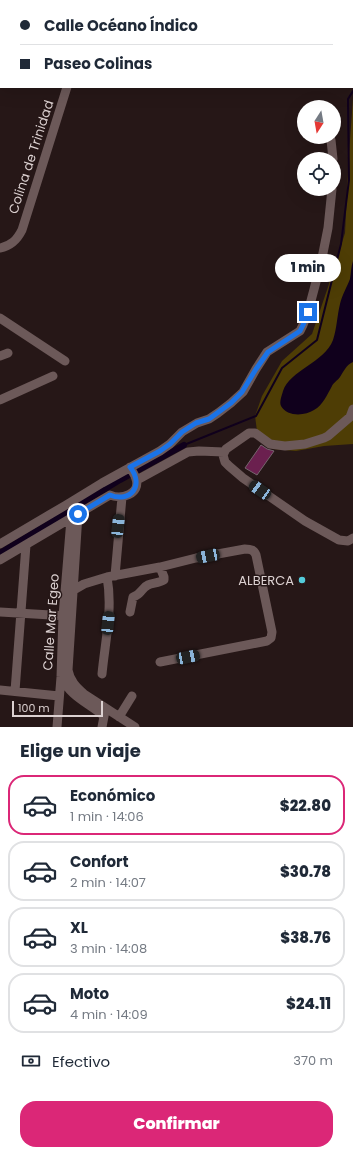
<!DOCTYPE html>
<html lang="es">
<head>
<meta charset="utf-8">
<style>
	:root { --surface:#fff; --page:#f6f6f7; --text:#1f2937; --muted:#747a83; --line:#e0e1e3; --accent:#db2777 }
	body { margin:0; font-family:Poppins,sans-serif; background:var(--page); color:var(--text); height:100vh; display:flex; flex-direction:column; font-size:15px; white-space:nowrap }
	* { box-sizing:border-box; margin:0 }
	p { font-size:13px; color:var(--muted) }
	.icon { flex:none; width:22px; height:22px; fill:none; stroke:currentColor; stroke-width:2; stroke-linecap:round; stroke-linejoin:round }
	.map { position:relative; height:727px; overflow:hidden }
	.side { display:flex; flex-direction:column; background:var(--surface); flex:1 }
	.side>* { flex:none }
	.hud { position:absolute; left:0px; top:0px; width:353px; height:88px; box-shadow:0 4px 16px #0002; display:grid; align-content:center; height:88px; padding:0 20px; background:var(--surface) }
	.needle { width:26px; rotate:191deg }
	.fabs { position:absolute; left:297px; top:100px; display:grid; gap:8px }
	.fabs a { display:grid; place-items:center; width:44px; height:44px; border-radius:50%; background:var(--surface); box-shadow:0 4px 16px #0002; font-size:20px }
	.scale { position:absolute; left:12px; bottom:10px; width:91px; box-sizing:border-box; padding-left:4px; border:2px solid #dcd1d1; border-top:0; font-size:11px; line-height:14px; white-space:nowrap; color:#dcd1d1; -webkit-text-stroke:3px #261717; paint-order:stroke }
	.end { position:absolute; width:18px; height:18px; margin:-9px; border:5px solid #1a73e8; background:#fff; box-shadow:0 0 0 2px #fff }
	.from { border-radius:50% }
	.bubble { position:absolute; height:28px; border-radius:14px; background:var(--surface); box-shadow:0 4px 16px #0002; font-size:13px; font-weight:800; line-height:28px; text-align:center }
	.car { position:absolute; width:12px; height:24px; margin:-12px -6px; border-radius:5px; box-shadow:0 0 3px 1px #0007; background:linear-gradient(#222 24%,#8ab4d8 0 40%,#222 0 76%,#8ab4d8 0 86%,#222 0) }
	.hud b { display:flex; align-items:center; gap:14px; height:38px; font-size:15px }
	.hud b+b { border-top:1px solid var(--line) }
	.hud i { width:10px; height:10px; background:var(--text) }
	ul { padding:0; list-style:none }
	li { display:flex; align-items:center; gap:12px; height:60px; margin:0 8px 6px; padding:0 12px; border:2px solid var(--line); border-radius:16px }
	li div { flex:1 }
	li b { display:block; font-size:15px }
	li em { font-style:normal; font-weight:800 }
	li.selected { border-color:var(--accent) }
	li>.icon { width:36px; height:36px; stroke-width:1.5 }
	h2 { padding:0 20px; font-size:18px; line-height:48px }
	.pay { display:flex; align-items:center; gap:10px; height:44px; padding:0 20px; font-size:15px }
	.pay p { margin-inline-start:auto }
	.primary-button { display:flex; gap:8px; margin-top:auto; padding:8px 20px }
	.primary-button a { flex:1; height:46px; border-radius:16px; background:var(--accent); color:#fff; font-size:16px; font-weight:800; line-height:46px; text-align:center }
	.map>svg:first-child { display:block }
</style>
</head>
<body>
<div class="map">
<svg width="353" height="727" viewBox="0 0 353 727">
	<rect width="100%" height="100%" fill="#261717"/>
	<path fill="#4e3d05" d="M353,98V444L324,446L296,451L273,449L260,440L257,431L255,416L262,396L282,361L312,334L328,287L345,233L349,154Z"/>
	<path fill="#10001c" d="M353,261V362C346,365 344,371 340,377C337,381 333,383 332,386C327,395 323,405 314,410C305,416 287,417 281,406C279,402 282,395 283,391C290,370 324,363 333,340C337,328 337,316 340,304C342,295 347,287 350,279C351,273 351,267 353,261Z"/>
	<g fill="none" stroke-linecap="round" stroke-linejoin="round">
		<path stroke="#10001c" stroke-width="2" d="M184,445L256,416L282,368L317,340L341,244L349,180L348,99L353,91"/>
		<path stroke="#10001c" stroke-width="6" d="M0,553L120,480L184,445"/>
	</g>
	<path fill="#6b204f" stroke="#75656d" d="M261,445L267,449L274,451L257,475L245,468Z"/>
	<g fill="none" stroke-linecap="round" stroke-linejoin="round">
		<path stroke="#6c5959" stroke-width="9" d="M95,1V0
			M331,140L333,159
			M0,248C11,246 17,240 22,230L67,87
			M0,318L65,361
			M0,356L8,353
			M0,400L53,376
			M353,409L350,417L328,436L324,438L305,444L285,446L270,444L255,433H249L226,449L223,455L225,462L229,466L243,478L305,521L339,540L348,541L353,538
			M137,480L188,452L199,451L224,452
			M78,514L68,670C70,681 76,687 84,694L135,727
			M0,544L66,505L102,483L160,451L170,444L182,432L197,423L209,419L218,413L231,403L243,392L256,369L267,352L300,331L303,325L308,312L321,263L328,228L332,189
			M0,560L110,495C121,500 141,494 136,479C135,475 132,471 130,467
			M115,576L122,497
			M65,595L84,584L107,577L160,567L196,558L245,549C251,549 254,550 256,555L272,632L271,638L267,641L160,662
			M0,612L68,616
			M130,612L133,597C142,594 141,588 148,585C153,583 159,583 164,580V577L160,567
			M102,674C105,642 113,609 107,577
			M61,677C71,697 87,702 104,716
			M0,690L59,696
			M15,691L26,545
			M119,717L132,696
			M57,727L61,677L63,616L71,519
			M102,727L105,711"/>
	</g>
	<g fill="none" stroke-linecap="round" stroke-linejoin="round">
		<path stroke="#1a73e8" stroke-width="5" d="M78,514L110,495C130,503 145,486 130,467L160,451L170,444L182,432L196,423L209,419L231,403L242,392L256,369L268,352L300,331L303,325L308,312"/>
	</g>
	<circle fill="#53cbdb" stroke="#261717" stroke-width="1.5" cx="302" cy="580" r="4"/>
	<g text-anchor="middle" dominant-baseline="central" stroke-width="3" stroke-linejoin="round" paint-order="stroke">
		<g font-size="13" fill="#dcd1d1" stroke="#261717">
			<text transform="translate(31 157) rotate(-72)">Colina de Trinidad</text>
			<text transform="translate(51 622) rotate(-86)">Calle Mar Egeo</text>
		</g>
		<g font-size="13" fill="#dcd1d1" stroke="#261717" text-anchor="end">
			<text x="294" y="580">ALBERCA</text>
		</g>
	</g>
</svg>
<div class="fabs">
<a><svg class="needle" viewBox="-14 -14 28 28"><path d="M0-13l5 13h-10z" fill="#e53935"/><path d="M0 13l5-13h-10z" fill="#747a83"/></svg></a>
<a><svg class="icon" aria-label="locate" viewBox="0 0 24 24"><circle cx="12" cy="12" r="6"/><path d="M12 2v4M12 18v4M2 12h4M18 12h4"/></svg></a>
</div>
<div class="scale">100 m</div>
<i class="end from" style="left:78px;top:514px"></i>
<i class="end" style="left:308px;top:312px"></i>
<div class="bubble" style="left:275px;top:254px;width:66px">1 min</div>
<i class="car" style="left:260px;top:490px;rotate:305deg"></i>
<i class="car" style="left:118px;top:526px;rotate:6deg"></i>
<i class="car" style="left:208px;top:556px;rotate:259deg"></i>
<i class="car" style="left:108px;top:623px;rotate:6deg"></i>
<i class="car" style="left:188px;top:657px;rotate:79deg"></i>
<div class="hud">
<b><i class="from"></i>Calle Océano Índico</b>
<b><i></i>Paseo Colinas</b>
</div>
</div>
<section class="side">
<h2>Elige un viaje</h2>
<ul>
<li class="selected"><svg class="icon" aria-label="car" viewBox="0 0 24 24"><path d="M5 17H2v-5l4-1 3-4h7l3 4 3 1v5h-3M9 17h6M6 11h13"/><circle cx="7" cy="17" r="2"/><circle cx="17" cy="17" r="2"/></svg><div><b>Económico</b><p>1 min · 14:06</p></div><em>$22.80</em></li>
<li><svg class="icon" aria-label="car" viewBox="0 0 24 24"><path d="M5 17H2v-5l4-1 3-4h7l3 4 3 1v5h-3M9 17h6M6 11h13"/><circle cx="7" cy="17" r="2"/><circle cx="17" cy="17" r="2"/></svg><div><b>Confort</b><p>2 min · 14:07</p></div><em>$30.78</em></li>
<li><svg class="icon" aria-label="car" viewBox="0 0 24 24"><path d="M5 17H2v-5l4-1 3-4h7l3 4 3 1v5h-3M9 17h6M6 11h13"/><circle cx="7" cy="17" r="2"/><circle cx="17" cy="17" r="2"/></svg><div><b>XL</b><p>3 min · 14:08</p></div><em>$38.76</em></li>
<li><svg class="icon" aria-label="car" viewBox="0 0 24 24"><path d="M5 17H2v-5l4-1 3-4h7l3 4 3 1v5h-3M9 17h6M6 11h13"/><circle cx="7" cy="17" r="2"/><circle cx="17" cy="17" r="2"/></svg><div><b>Moto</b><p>4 min · 14:09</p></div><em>$24.11</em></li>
</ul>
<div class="pay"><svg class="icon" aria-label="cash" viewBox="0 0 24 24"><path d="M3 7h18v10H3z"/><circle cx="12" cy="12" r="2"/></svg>Efectivo<p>370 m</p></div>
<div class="primary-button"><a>Confirmar</a></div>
</section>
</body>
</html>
